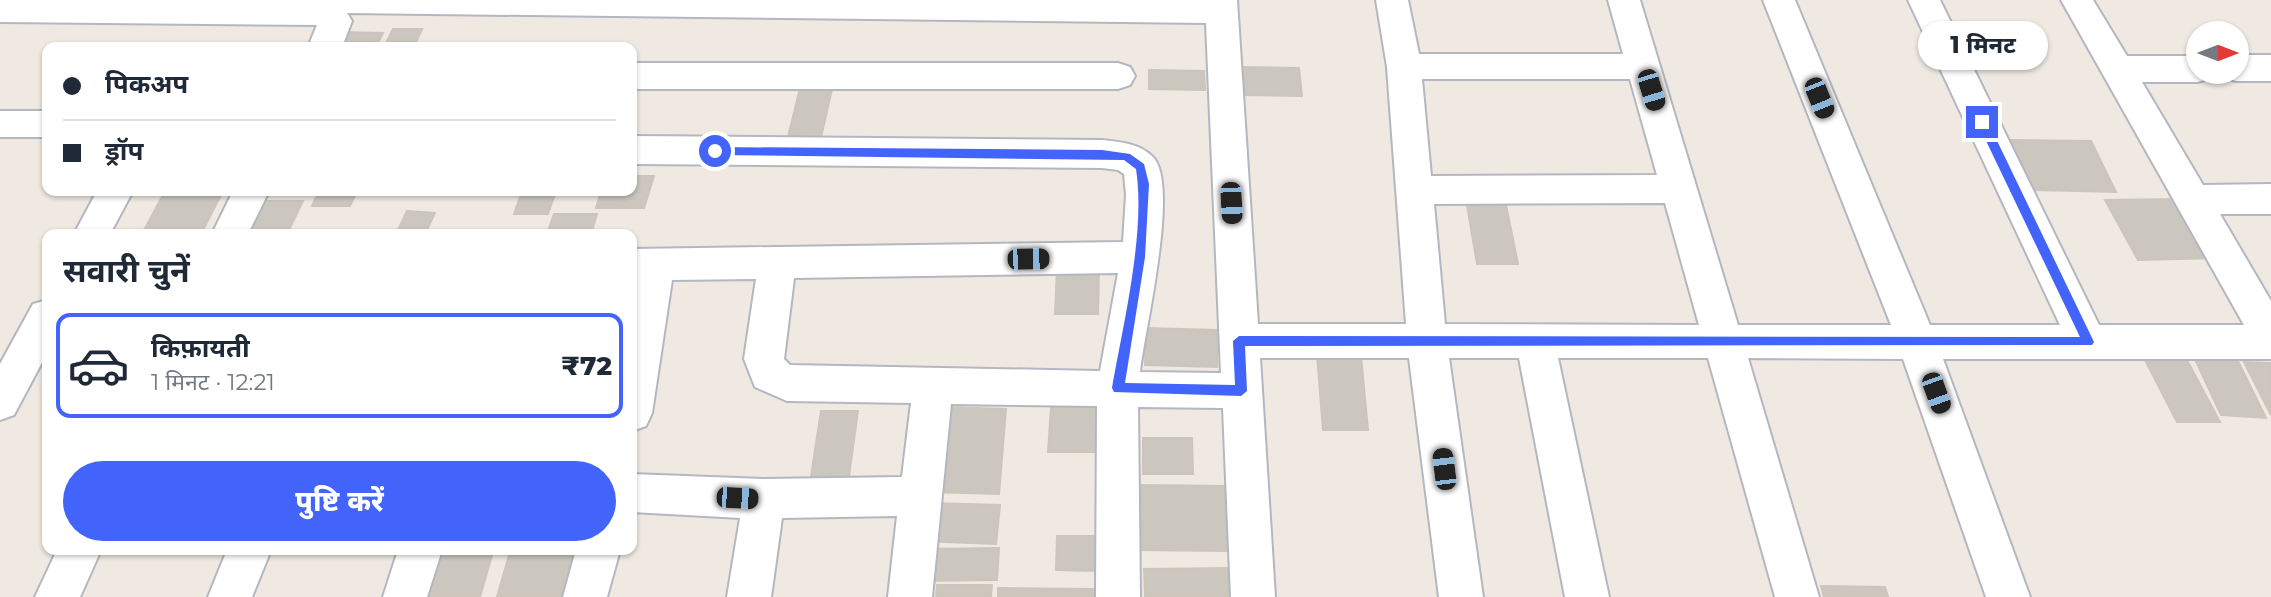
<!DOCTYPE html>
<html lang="hi">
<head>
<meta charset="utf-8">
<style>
	:root { --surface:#fff; --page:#f2f2f3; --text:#1f2937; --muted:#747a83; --line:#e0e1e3; --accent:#4264fb }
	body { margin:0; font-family:Montserrat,"Noto Sans Devanagari",sans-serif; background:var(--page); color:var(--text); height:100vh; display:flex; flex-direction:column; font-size:26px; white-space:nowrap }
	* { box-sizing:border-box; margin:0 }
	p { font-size:23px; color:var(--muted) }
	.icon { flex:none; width:38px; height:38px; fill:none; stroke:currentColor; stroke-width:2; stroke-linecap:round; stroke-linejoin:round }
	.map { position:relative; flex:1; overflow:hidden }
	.panel { position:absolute; left:42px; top:229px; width:595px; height:326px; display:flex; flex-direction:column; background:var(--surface); border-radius:14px; box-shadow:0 2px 5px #0004 }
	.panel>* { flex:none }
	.hud { position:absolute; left:42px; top:42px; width:595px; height:154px; border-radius:14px; box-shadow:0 2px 5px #0004; display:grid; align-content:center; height:154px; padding:0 21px; background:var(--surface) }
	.needle { width:46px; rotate:90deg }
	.controls { position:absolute; left:2186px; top:21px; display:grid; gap:14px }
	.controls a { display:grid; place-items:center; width:63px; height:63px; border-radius:50%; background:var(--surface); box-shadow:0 2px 5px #0004; font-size:35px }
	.end { position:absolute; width:32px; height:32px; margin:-16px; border:9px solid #4264fb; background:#fff; box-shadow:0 0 0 4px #fff }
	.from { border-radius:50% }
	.bubble { position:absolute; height:49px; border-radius:24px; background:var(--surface); box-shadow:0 2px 5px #0004; font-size:23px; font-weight:800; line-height:49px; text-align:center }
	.car { position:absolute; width:21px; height:42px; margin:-21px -10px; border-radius:9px; box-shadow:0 0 5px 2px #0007; background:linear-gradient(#222 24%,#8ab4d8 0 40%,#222 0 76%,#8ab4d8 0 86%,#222 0) }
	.hud b { display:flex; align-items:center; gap:24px; height:66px; font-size:26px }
	.hud b+b { border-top:2px solid var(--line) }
	.hud i { width:18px; height:18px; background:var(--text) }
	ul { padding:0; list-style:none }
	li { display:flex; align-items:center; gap:21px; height:105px; margin:0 14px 10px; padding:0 7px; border:4px solid transparent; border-radius:14px }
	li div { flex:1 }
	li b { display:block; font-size:26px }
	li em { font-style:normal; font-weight:800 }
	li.current { border-color:var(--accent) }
	li>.icon { width:63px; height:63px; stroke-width:1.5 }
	h2 { padding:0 21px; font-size:32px; line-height:84px }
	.button { display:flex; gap:14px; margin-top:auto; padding:14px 21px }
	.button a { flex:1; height:80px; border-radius:42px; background:var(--accent); color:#fff; font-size:28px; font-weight:800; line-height:80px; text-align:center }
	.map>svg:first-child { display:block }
</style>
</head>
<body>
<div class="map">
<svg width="2271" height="597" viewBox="0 0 2271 597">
	<rect width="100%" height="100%" fill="#efe9e1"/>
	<path fill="#cbc7bf" stroke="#cbc5ba" stroke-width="2" d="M393,29H422L414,47H384Z
		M343,32L383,33L376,47H336Z
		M1241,67L1299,68L1302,96L1242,95Z
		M1149,70L1204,71L1205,90L1149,89Z
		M801,84L833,85L820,142L787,141Z
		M2011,140L2091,141L2116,192L2034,190Z
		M632,176H654L644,208H596L601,191H632Z
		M165,191H223L201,234H142Z
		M319,191H357L350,206H312Z
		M522,191H556L548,214H514Z
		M2184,199L2219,258L2138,260L2105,200Z
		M260,201H303L287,234H244Z
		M1467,205H1506L1518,264H1477Z
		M407,211L435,213L425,234H396Z
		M554,214H597L591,234H547Z
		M1057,269H1099L1098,314H1055Z
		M1146,328L1217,330V367L1145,365Z
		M1317,355L1361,356L1368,430H1323Z
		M2194,357L2237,359L2266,418L2221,415Z
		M2145,360H2187L2220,422H2177Z
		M2244,362L2271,363V415Z
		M941,407L1006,409L999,494L931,492Z
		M1051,407L1098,408V452H1048Z
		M821,411H858L849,476H811Z
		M1143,438H1192L1193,474H1143Z
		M1137,485L1227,486L1229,551L1135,550Z
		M928,503L1000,505L996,544L922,541Z
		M1057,536H1098L1097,571L1056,570Z
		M999,548L997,580L919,581L922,549Z
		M425,552H493L480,597H410Z
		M509,555H572L561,597H497Z
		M1233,568L1235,597H1145L1144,569Z
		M937,585H992L991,597H936Z
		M1821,586L1885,587L1888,597H1824Z
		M998,588L1094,589V597H998Z"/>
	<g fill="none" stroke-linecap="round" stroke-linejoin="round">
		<defs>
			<path id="minor" d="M0,0H1237L1258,324H1406L1387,67L1376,0H1408L1419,54H1623L1608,0H1640L1738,325H1891L1763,0H1795L1930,325H2060L1908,0H1940L2099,325H2244L2061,0H2093L2127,56H2198V72H2213L2210,78L2198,82H2142L2203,185L2271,184V214H2220L2271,301V359H1943L2030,597H1986L1903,359L1748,358L1819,597H1775L1708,358H1558L1609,597H1565L1519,358H1449L1483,597H1439L1409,358H1260L1275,597H1231L1223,408L1138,407L1140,597H1096L1097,406L951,404L932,597H888L897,516L782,518L771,597H727L740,518L632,512V474L764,479L902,477L911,403L787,401L755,387L744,359L756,279L672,280L652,413L646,426L632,431V295L634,281H632V249L1123,242L1126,195L1124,174L1118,170L1102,168L632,164V136L1102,140C1120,142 1138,143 1152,156C1181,182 1144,332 1140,372L1221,373L1206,23L347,13L352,21L342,47H308L317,25L0,22ZM1422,79H1630L1657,175L1431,176ZM1665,203L1699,325L1445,324L1434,204ZM1118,273L1100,371L790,365L784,359L794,278Z
				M2236,55H2271V81H2236L2224,77L2221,72H2236Z
				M632,63H1118L1130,67L1135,76L1130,85L1118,89H632Z
				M0,111H47V137H0Z
				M97,191H133L110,234H74Z
				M233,191H269L248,234H212Z
				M47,300V353L14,415L0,420V364L33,304Z
				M57,550H101L80,597H35Z
				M227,550H271L252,597H208Z
				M398,550H442L427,597H383Z
				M576,550H620L607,597H563Z"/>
		</defs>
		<use href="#minor" stroke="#b4b7c1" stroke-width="4"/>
		<use href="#minor" fill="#fff" fill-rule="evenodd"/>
	</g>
	<path fill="#4264fb" d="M1982,118L1988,122L2094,342L2092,345L1245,346L1247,391L1241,396L1114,392L1112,388C1123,325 1146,231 1136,169L1124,160L715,155L709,151L715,147L1102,150L1130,154L1144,164L1149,184L1145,257L1125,383L1235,385L1233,341L1239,336L2080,337L1977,122Z"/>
</svg>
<div class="controls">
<a><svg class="needle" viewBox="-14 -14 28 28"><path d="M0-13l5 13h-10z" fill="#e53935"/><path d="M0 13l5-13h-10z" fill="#747a83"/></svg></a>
</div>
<i class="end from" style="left:715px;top:151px"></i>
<i class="end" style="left:1982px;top:122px"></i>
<div class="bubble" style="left:1918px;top:21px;width:130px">1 मिनट</div>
<i class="car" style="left:1651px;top:90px;rotate:163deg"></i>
<i class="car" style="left:1819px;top:98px;rotate:158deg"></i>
<i class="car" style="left:1231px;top:203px;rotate:177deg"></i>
<i class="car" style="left:1028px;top:259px;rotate:89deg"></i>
<i class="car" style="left:1936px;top:393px;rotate:160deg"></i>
<i class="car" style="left:1444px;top:469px;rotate:353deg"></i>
<i class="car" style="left:737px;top:498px;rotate:93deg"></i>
<div class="hud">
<b><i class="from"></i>पिकअप</b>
<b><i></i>ड्रॉप</b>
</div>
<section class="panel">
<h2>सवारी चुनें</h2>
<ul>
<li class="current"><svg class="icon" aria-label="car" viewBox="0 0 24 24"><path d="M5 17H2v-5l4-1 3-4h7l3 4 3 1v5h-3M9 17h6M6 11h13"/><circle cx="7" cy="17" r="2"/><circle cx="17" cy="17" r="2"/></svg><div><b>किफ़ायती</b><p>1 मिनट · 12:21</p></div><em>₹72</em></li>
</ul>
<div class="button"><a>पुष्टि करें</a></div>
</section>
</div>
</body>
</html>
